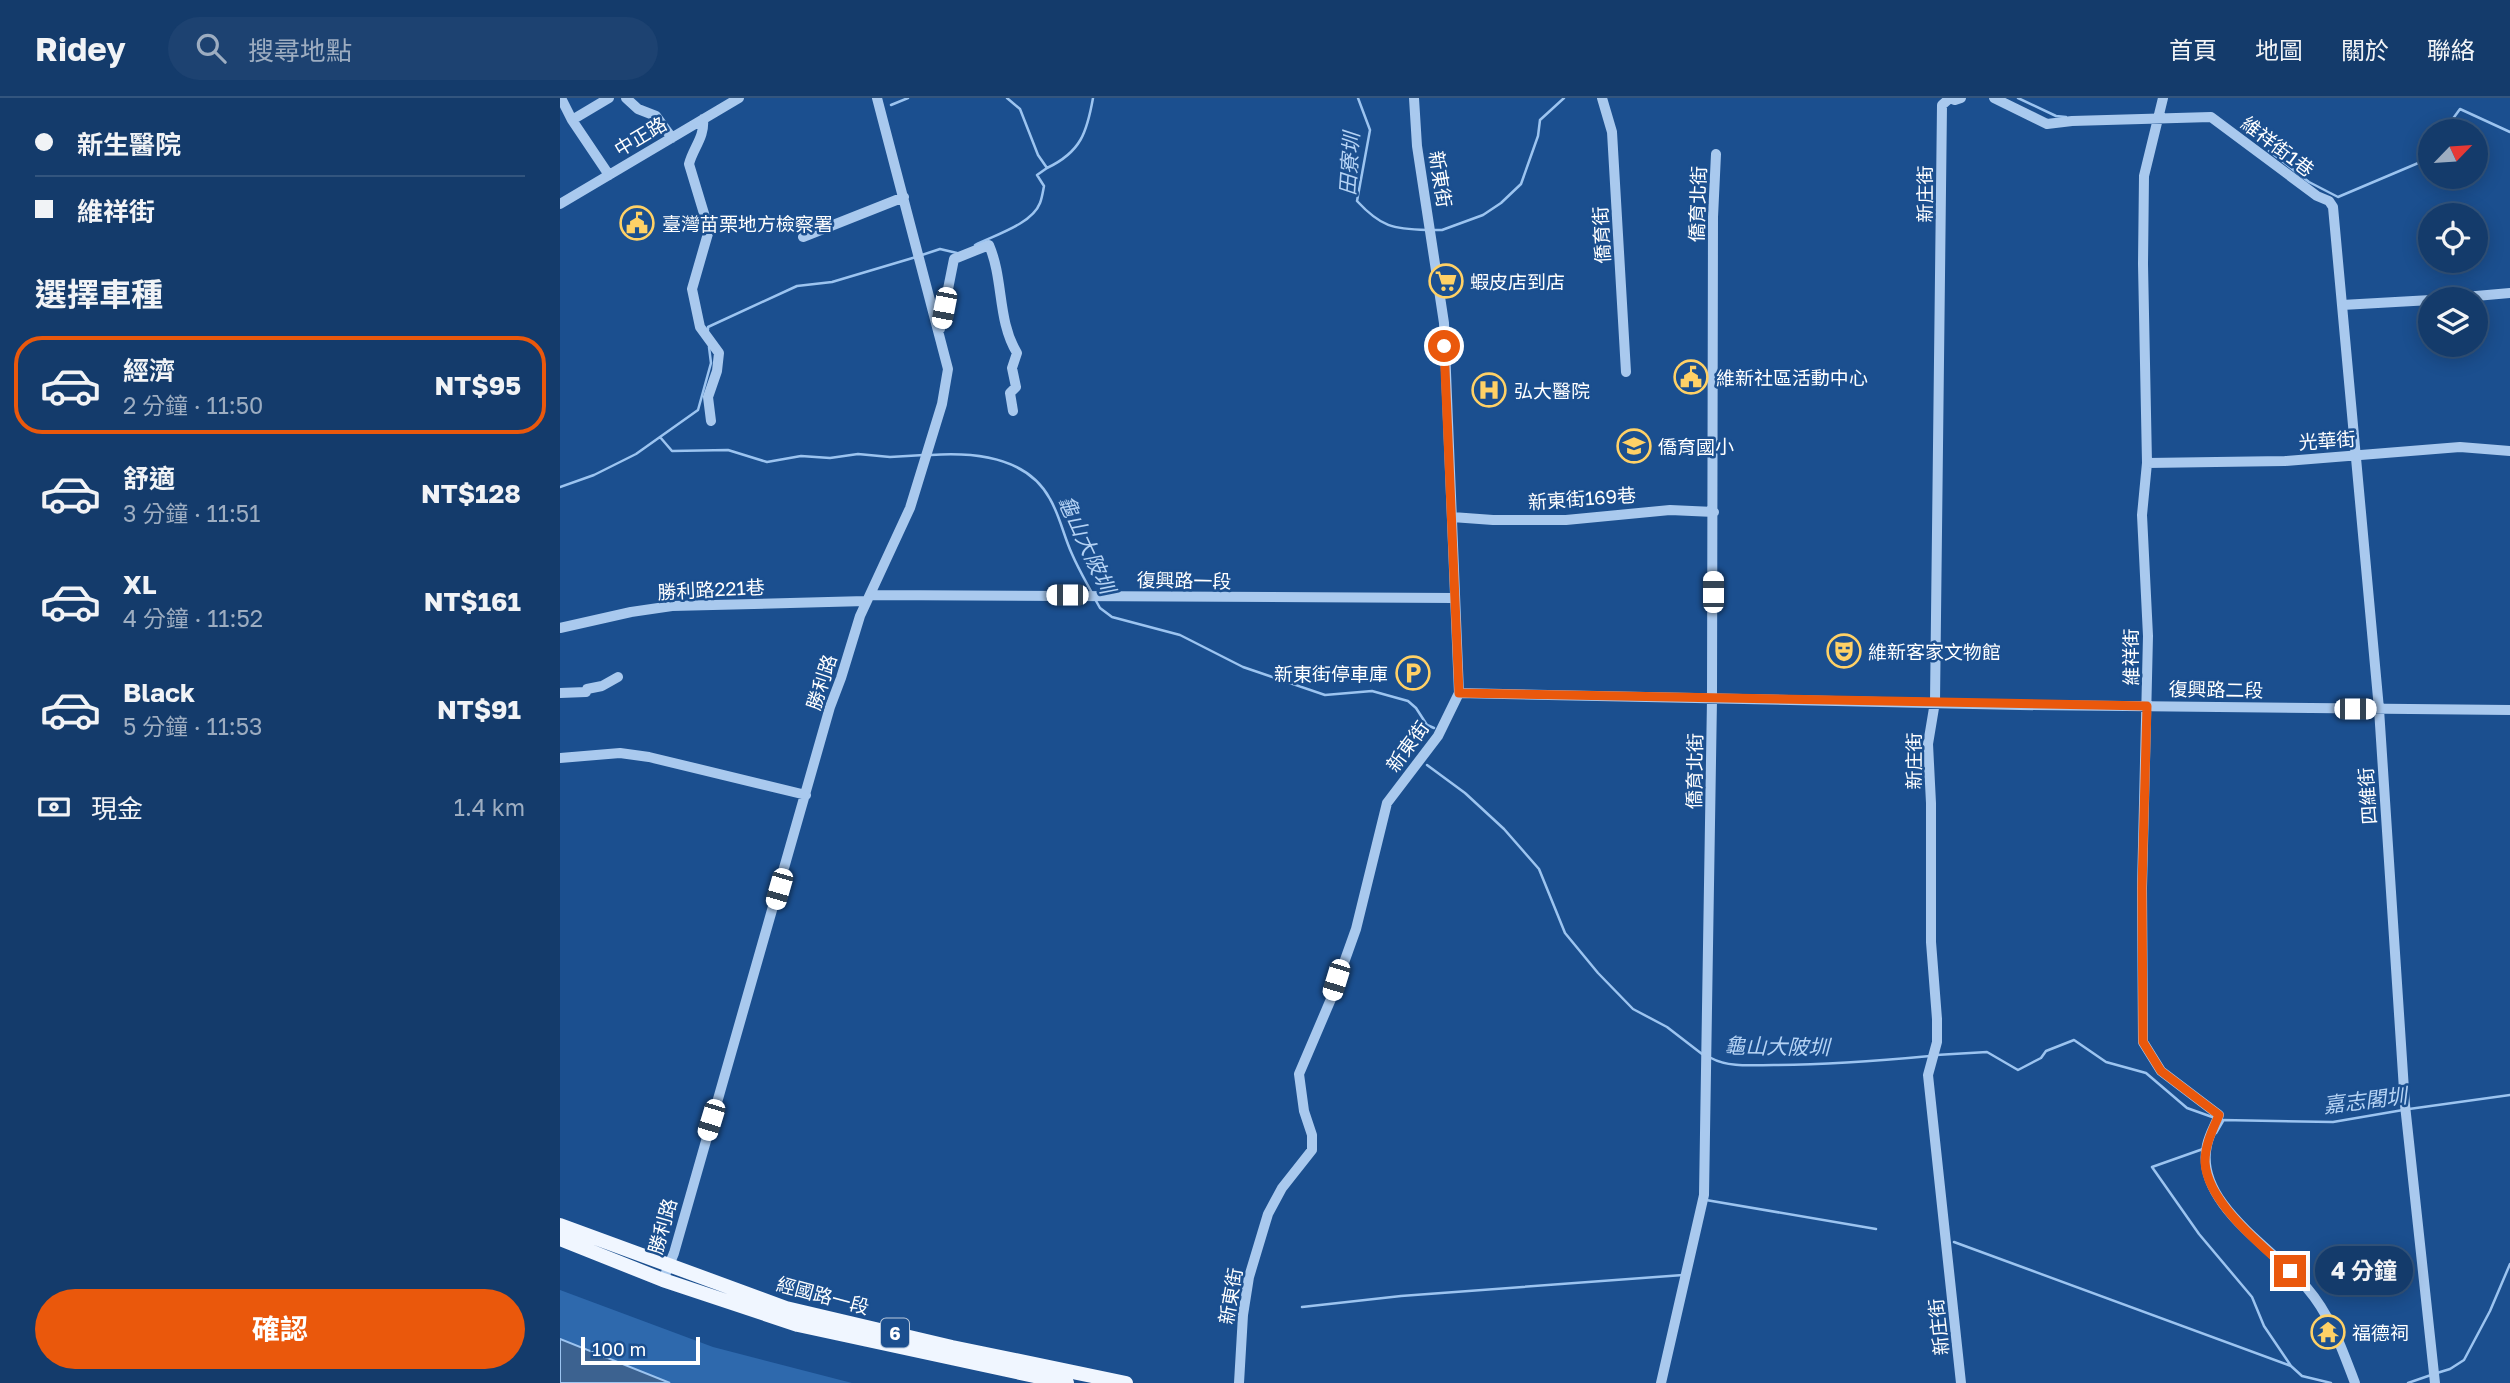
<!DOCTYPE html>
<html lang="zh-TW">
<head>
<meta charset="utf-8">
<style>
	:root { --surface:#143b6b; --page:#1d4271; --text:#f1f3f6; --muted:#9dadc1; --line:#33557e; --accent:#ea580c }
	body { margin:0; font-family:"Golos Text","Noto Sans TC",sans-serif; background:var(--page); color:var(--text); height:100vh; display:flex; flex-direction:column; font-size:26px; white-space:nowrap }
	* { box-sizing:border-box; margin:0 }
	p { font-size:23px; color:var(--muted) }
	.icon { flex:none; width:38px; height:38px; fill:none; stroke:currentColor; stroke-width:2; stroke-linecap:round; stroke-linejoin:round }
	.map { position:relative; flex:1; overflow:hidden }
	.details { display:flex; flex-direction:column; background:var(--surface); width:560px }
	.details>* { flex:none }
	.banner { display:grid; align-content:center; height:154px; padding:0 35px; background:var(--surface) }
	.needle { width:46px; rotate:65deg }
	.buttons { position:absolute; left:1858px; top:21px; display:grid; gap:14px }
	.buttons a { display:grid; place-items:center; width:70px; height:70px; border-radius:50%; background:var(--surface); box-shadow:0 4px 18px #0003,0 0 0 2px var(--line); font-size:35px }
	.scale { position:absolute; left:21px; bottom:18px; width:119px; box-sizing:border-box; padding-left:7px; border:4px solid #fff; border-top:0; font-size:19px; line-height:24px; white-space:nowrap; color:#fff; -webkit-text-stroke:5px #1b4f8f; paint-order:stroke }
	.end { position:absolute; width:32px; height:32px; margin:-16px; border:9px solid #ea580c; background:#fff; box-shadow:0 0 0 4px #fff }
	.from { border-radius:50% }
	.bubble { position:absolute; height:49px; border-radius:24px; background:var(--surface); box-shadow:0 4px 18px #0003,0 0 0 2px var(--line); font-size:23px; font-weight:700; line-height:49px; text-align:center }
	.car { position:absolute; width:21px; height:42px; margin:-21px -10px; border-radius:9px; box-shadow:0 0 5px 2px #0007; background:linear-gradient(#fff 24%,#345 0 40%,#fff 0 76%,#345 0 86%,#fff 0) }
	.banner b { display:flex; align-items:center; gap:24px; height:66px; font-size:26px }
	.banner b+b { border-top:2px solid var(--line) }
	.banner i { width:18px; height:18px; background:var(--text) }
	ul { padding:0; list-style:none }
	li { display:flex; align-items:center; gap:21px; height:98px; margin:0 14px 10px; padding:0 21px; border:4px solid transparent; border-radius:28px }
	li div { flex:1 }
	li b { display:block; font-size:26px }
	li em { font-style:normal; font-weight:700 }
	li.current { border-color:var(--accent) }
	li>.icon { width:63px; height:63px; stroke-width:1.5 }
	h2 { padding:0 35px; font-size:32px; line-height:84px }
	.pay { display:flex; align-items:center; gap:18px; height:77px; padding:0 35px; font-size:26px }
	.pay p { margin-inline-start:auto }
	.primary-button { display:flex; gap:14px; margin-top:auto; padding:14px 35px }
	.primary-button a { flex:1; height:80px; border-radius:42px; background:var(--accent); color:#fff; font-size:28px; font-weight:700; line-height:80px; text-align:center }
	header { display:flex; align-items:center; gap:42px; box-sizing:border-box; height:98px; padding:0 35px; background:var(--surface); border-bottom:2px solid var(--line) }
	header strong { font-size:33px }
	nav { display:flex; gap:38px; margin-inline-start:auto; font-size:24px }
	.search { width:490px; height:63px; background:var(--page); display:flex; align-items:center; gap:18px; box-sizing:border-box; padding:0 24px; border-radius:38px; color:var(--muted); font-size:26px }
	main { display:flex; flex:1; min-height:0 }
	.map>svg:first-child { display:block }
</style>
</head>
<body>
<header>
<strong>Ridey</strong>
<div class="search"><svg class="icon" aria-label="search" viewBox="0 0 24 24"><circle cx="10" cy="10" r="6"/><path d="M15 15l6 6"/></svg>搜尋地點</div>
<nav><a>首頁</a><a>地圖</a><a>關於</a><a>聯絡</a></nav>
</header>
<main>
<section class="details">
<div class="banner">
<b><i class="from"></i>新生醫院</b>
<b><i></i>維祥街</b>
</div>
<h2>選擇車種</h2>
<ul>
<li class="current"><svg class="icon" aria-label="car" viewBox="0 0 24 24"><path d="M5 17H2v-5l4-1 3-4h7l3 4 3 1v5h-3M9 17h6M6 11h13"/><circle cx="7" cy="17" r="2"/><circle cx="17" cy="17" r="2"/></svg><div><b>經濟</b><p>2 分鐘 · 11:50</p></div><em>NT$95</em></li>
<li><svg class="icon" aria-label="car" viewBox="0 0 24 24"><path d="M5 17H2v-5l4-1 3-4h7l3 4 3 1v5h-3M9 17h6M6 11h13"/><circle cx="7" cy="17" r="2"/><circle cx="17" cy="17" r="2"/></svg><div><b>舒適</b><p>3 分鐘 · 11:51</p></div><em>NT$128</em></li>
<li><svg class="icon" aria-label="car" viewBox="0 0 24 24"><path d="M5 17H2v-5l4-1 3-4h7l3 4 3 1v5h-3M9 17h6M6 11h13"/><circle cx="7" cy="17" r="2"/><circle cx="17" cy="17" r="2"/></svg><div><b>XL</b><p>4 分鐘 · 11:52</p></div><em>NT$161</em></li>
<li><svg class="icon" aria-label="car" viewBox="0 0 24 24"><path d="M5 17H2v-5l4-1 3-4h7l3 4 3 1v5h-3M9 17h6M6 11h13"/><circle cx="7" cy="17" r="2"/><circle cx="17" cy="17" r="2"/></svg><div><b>Black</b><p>5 分鐘 · 11:53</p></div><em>NT$91</em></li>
</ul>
<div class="pay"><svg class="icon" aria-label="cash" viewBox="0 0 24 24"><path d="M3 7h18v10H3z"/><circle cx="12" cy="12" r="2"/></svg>現金<p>1.4 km</p></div>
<div class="primary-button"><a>確認</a></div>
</section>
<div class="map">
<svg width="1950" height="1285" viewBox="0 0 1950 1285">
	<rect width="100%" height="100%" fill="#1b4f8f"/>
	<path fill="#2e69ad" d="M0,1192L153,1249L292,1285H39L0,1258Z"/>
	<path fill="#3c6290" stroke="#9cc4f0" stroke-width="2" d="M0,1241L110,1285H0Z"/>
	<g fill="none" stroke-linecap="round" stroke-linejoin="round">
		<path stroke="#9cc4f0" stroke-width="2.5" d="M447,0L460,11L478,57L487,70C521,54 527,34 533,0
			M798,0L810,32L797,103C821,129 833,131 867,132
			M1458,0L1496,18L1506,19
			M331,7L348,0
			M1884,33L1900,11L1950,34
			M1709,53L1749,84L1778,99L1863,63L1871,52
			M874,132H882L923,117L941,105L961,86L978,38L980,22L1004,0
			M415,147C435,137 472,126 480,105C482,100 483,93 484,88L477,77L487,70
			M362,157L380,151L397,155
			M148,232V229L237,188L272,184L356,159
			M100,339L112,353L168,352L207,364L241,358L270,360L298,356L330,359L364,357
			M371,357C414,354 467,358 490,401C500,418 504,439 512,456C518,470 525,482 532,495
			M0,389L34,377L76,356L138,312L151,265L149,249
			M535,501L540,510L552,519L620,537L683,569L765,597L812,593L848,603L856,610L867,627L874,630
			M867,667L905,695L944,731L979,771L1005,835L1038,875L1073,911L1107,929L1142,956
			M1376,957L1427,954L1458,972L1481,960L1486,953L1514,942L1546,964L1586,975L1627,1010L1655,1020
			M1151,960C1169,970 1194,967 1214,967C1266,967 1318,963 1370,958
			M1849,1011L1950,997
			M1662,1022L1773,1024L1843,1012
			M1656,1035L1663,1023
			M1643,1051L1592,1069L1639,1136L1692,1199L1704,1228L1731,1268L1742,1278L1771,1285
			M1146,1102L1316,1131
			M1394,1144L1731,1268
			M742,1209L841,1198L1123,1177
			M1877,1275L1890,1271L1904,1262L1930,1213L1950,1166
			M1848,1285L1871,1277"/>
		<path stroke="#a9c9ee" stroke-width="10" d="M1,0L12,22L49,77
			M66,0L78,11L96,18L112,40
			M1042,0L1052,34L1066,274
			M1401,0L1395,2L1390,0L1382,7L1375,604L1368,646L1371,705V844L1377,921V944L1368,977L1401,1285
			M1434,0L1487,26L1512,23L1651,19L1757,98L1769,103L1773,109L1819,611L1845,1007L1875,1285
			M1603,0L1584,78L1583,166L1587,365L1582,417L1588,538L1582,790L1583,944L1601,973L1659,1017C1655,1027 1649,1037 1647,1047C1634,1106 1715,1151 1747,1190C1771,1218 1782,1251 1795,1285
			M143,21C145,39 133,50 129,66L149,132L132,191L140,229L159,255L157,273L148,299L151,323
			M12,22L49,0
			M0,106L179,0
			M243,139L344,99
			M1882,201L1950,195
			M1782,207L1871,202
			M380,231L394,161L429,147C444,182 437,222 457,255L452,270L456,289L450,295L453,313
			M1587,365L1725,363L1900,349L1950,353
			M892,419L933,422H1006L1110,412L1154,414
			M310,497L894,500
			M0,530L71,514L112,508L306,503
			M0,595L26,594L27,591L42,588L58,579
			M899,595L1460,607L1950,612
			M0,660L60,655L89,659L246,697
			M103,1182L114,1155L270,609L281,580L300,518L350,410L382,306L388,271L317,0
			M679,1285L683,1217L689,1179L708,1116L722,1090L752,1052V1037L744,1013L739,976L771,901L796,831L827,705L878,638L899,595L884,225L857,48L854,0
			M1101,1285L1144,1097L1152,601L1153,119L1156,56"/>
		<path stroke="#f0f6ff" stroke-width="14" d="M0,1127L226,1210L392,1249L566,1285
			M0,1141L103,1182L238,1227L507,1285"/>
	</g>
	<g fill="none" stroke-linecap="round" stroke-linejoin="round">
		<path stroke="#ea580c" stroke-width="9" d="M884,248L899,595L1587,608L1582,790L1583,944L1601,973L1659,1017C1652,1033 1645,1047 1645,1064C1647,1104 1701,1147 1730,1173"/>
	</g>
	<defs>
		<symbol id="civic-ring" viewBox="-11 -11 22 22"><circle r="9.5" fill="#1b4f8f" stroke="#ffd166" stroke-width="1.5"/><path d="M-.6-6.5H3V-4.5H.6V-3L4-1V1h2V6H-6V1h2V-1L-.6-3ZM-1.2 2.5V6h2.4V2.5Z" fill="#ffd166"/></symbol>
		<symbol id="supermarket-ring" viewBox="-11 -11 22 22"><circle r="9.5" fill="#1b4f8f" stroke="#ffd166" stroke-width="1.5"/><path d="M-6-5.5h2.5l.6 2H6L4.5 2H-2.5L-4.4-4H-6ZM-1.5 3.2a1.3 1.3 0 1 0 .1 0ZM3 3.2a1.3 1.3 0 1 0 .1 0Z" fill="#ffd166"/></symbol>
		<symbol id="hospital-ring" viewBox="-11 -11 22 22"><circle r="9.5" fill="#1b4f8f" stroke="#ffd166" stroke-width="1.5"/><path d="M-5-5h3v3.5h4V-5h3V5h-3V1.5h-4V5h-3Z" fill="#ffd166"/></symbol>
		<symbol id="school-ring" viewBox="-11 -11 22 22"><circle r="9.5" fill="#1b4f8f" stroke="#ffd166" stroke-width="1.5"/><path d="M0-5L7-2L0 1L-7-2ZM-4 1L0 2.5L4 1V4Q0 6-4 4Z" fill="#ffd166"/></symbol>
		<symbol id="theatre-ring" viewBox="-11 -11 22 22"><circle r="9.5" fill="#1b4f8f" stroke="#ffd166" stroke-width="1.5"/><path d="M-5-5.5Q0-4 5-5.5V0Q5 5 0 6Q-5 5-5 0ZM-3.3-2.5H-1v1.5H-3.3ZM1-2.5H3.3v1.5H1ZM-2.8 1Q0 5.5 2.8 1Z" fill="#ffd166"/></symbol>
		<symbol id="parking-ring" viewBox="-11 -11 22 22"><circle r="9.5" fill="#1b4f8f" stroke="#ffd166" stroke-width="1.5"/><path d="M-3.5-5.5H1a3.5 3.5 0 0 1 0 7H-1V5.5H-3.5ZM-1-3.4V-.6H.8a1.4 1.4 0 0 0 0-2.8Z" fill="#ffd166"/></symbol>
		<symbol id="temple-ring" viewBox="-11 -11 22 22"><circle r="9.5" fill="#1b4f8f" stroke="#ffd166" stroke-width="1.5"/><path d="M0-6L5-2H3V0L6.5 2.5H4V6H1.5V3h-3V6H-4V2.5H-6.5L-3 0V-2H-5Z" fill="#ffd166"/></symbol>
	</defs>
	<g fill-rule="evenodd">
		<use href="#civic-ring" x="58" y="106" width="38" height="38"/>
		<use href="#supermarket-ring" x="867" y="164" width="38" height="38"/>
		<use href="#civic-ring" x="1112" y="260" width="38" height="38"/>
		<use href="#hospital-ring" x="910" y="273" width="38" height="38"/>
		<use href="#school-ring" x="1055" y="329" width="38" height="38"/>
		<use href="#theatre-ring" x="1265" y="534" width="38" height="38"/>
		<use href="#parking-ring" x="834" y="556" width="38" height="38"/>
		<use href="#temple-ring" x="1749" y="1215" width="38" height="38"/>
	</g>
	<g text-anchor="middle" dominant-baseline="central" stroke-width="5" stroke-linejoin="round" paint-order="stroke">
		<rect fill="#1b4f8f" stroke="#bbcadd" stroke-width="2" x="321" y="1220.5" width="28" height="29" rx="5"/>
		<g font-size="18" font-weight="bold" fill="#fff">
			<text x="335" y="1235">6</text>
		</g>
		<g font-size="19" fill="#fff" stroke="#1b4f8f">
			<text transform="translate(80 38) rotate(-31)">中正路</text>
			<text transform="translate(1718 48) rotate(37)">維祥街1巷</text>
			<text transform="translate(881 81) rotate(81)">新東街</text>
			<text transform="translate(1364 96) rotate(-90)">新庄街</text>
			<text transform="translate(1137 106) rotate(-88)">僑育北街</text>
			<text transform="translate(1041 137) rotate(-93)">僑育街</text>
			<text transform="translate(1767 342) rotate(-4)">光華街</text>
			<text transform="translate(1022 400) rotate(-4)">新東街169巷</text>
			<text transform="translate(624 482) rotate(1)">復興路一段</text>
			<text transform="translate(151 491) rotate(-3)">勝利路221巷</text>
			<text transform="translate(1570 559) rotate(-90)">維祥街</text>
			<text transform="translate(261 584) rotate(-72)">勝利路</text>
			<text transform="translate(1656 591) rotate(1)">復興路二段</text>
			<text transform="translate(847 648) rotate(-54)">新東街</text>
			<text transform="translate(1353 663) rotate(-90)">新庄街</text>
			<text transform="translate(1134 673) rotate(-89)">僑育北街</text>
			<text transform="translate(1807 698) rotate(-94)">四維街</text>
			<text transform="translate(102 1128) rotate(-74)">勝利路</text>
			<text transform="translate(263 1197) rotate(15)">經國路一段</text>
			<text transform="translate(670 1198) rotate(-80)">新東街</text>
			<text transform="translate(1378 1229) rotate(-96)">新庄街</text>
		</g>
		<g font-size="19" fill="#fff" stroke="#1b4f8f" text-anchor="start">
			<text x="102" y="125">臺灣苗栗地方檢察署</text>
			<text x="910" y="183">蝦皮店到店</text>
			<text x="1156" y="279">維新社區活動中心</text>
			<text x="954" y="292">弘大醫院</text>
			<text x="1098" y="348">僑育國小</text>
			<text x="1308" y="553">維新客家文物館</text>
			<text x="828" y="575" text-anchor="end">新東街停車庫</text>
			<text x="1792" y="1234">福德祠</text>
		</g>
		<g font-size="21" font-style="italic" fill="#b5d3f5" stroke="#1b4f8f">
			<text transform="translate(789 66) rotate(-86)">田寮圳</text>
			<text transform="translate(527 446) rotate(65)">龜山大陂圳</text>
			<text transform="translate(1217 948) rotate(1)">龜山大陂圳</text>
			<text transform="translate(1805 1002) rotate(-7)">嘉志閣圳</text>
		</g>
	</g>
</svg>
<div class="buttons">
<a><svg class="needle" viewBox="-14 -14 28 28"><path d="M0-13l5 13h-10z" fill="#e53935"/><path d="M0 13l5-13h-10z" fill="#9dadc1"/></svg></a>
<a><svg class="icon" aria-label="locate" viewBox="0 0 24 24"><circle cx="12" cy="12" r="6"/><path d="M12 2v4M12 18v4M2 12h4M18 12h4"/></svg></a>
<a><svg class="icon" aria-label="layers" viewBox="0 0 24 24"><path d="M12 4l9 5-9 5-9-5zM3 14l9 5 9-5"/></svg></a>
</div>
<div class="scale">100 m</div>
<i class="end from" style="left:884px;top:248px"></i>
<i class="end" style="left:1730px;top:1173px"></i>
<div class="bubble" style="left:1755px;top:1148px;width:98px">4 分鐘</div>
<i class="car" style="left:384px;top:210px;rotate:191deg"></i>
<i class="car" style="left:1153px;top:494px;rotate:0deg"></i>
<i class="car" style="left:507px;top:497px;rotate:270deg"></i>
<i class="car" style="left:1795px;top:611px;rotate:90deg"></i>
<i class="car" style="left:219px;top:791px;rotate:196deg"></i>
<i class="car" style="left:776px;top:882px;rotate:197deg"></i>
<i class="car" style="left:151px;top:1022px;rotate:197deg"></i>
</div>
</main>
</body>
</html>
